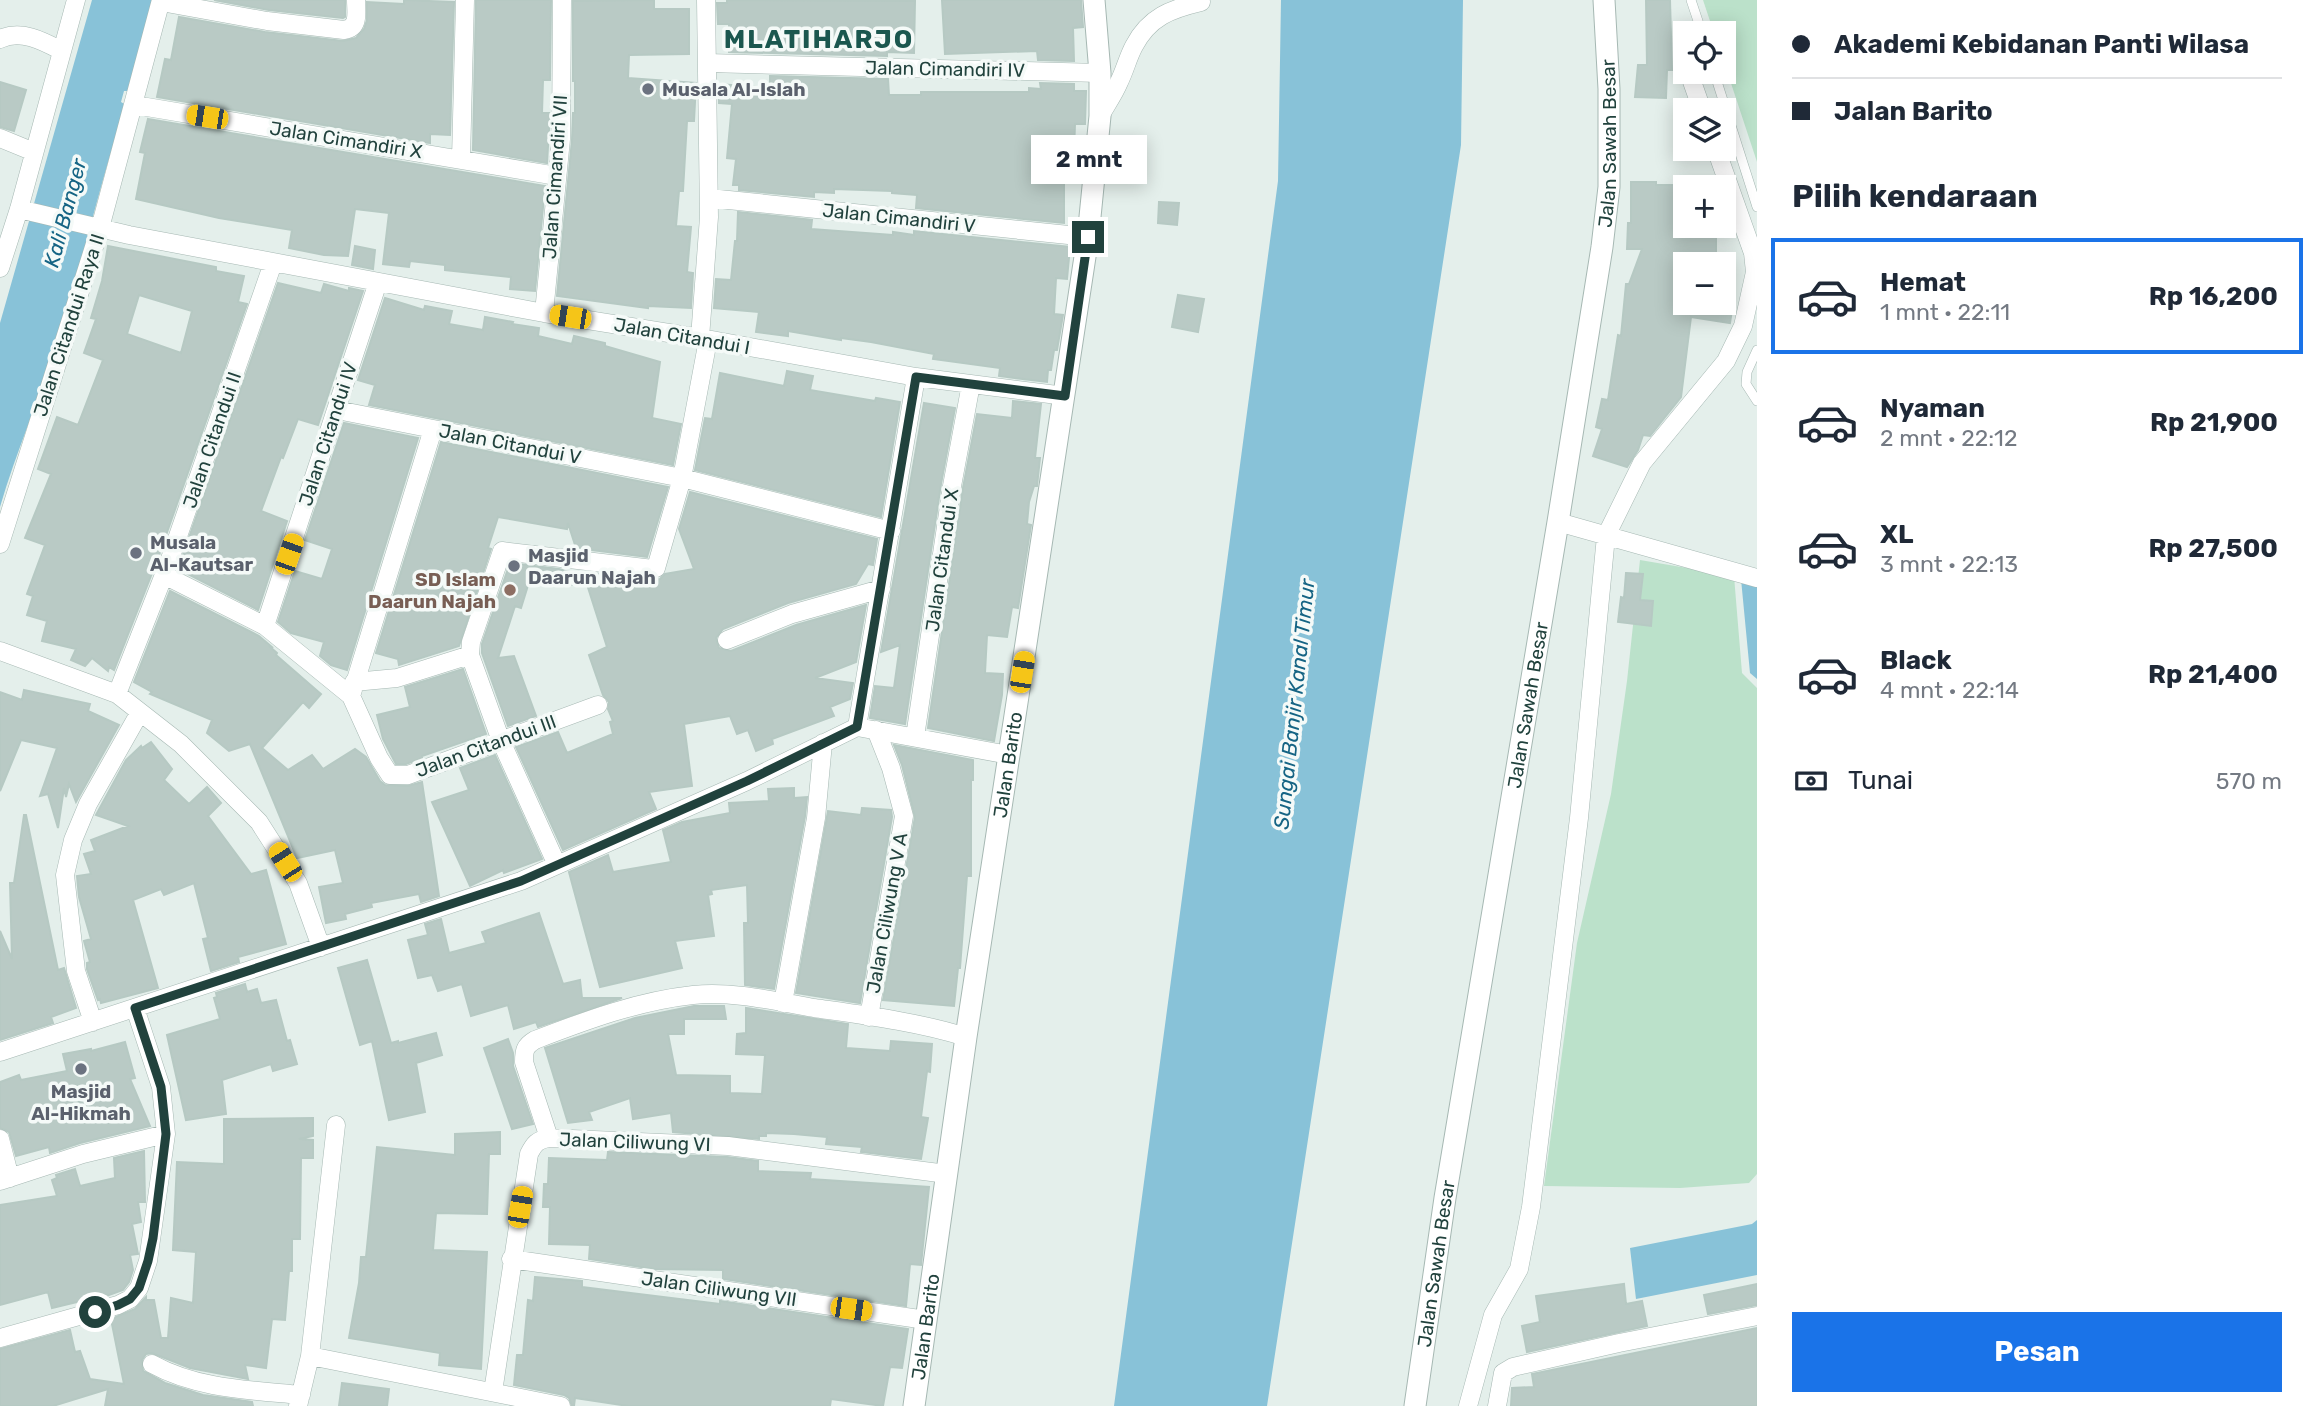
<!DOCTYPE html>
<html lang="id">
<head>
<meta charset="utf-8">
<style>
	:root { --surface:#fff; --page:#f2f2f3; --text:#1f2937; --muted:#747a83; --line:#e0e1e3; --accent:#1a73e8 }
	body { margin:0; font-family:Rubik,sans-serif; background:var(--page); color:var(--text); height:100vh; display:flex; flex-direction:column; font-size:26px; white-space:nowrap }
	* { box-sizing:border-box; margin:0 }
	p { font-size:23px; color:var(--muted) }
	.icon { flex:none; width:38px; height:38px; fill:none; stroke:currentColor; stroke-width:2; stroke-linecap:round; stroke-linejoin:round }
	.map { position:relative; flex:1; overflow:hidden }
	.sheet { display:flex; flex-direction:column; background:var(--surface); width:560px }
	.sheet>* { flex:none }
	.banner { display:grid; align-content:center; height:154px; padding:0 35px; background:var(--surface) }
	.controls { position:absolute; left:1673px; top:21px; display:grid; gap:14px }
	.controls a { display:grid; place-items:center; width:63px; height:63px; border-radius:0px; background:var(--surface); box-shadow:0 4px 18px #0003; font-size:35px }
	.end { position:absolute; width:32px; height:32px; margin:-16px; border:9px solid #21423d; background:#fff; box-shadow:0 0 0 4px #fff }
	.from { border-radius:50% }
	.bubble { position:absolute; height:49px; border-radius:0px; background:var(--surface); box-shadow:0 4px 18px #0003; font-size:23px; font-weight:700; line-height:49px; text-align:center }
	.car { position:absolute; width:21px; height:42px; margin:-21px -10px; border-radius:9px; box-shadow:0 0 5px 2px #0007; background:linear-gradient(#f5c518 24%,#345 0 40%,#f5c518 0 76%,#345 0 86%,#f5c518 0) }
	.banner b { display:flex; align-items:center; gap:24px; height:66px; font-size:26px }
	.banner b+b { border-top:2px solid var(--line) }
	.banner i { width:18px; height:18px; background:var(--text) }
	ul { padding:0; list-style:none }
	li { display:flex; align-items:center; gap:21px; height:116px; margin:0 14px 10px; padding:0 21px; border:4px solid transparent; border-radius:0px }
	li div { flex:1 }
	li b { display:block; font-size:26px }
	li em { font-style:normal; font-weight:700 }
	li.active { border-color:var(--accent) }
	li>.icon { width:63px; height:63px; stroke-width:1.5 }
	h2 { padding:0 35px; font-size:32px; line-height:84px }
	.pay { display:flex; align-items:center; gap:18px; height:77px; padding:0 35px; font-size:26px }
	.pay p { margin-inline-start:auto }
	.primary-button { display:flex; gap:14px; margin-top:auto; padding:14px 35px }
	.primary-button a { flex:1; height:80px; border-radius:0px; background:var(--accent); color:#fff; font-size:28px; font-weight:700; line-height:80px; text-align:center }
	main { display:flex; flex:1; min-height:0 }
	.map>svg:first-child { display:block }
</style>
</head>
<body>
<main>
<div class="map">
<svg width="1757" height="1406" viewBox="0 0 1757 1406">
	<rect width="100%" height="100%" fill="#e4efeb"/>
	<path fill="#bbe1ca" d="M1703,0H1757V162L1724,62V33H1714Z
		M1640,560L1734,576L1742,673L1757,688V1174L1749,1183L1680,1188L1544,1186L1577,943L1611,794L1627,681Z"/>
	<path fill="#88c2d8" d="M92,0H155L130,91H124L121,102L126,105C99,184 82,266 56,346C39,400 16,452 0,507V323Z
		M1281,0H1463L1461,145L1267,1406H1114L1278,181Z
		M1741,579L1757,584V679L1750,673Z
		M1757,1220V1275L1636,1299L1630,1248L1752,1224Z"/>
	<path fill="#b9cac5" stroke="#b6c9c3" stroke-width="2" fill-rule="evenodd" d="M214,0H345V17L343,18L269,10Z
		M404,0L454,2L450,135L430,134V143L157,97L165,59L171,60L179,17L265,32L343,41L356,38L364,29L367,20V2L404,4Z
		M476,0H551L550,80H543L542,113H550L547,163L473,150Z
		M654,0V9H689V54L629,55L628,78L696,83L694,121H687L683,191H679L676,226L691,227L687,272L693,273L691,308L648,306V308L557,296L572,140L573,113H575V81H573V1Z
		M727,0L915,1L914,53L887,52V56L729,52V24H718L717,3H727Z
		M942,0H1081L1083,27L1073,28L1074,61L1038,60L1037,51L945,54Z
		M1646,0H1670L1672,70H1667L1666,98L1635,97L1638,65H1647Z
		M770,76L888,79L889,95H921V92H1029V88L1041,89L1040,83L1074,84V91H1086L1085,124H1075L1073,177H1064V223L916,208L917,195L892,193V191L834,189V193L814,192V197L739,190V185H733L736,159L727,158L732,104L719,103V84L770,88Z
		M0,82L26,90L14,131L0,127Z
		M148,119L545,186L535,291L510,289L511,277L445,270V265L410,261L409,267L383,264L389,213L355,209L348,256L324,255L289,248L292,230L219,218L136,199L145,153L140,152Z
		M1631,182H1656V185H1685V226H1716V263L1685,262V303H1733L1730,323L1691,317L1681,397L1650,436L1643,435L1638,450L1627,467L1593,456L1602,429L1596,427L1602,399L1608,400L1618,335L1621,336L1626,284H1629L1642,249H1627L1628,223H1631Z
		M1159,202L1179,203L1177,225L1158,223Z
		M738,212L812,220L811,229L893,235V232L914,235V231L1070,247L1067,279L1056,278L1054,314L1063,315L1057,350H1054L1051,370H1048L1047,382L999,376L1000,368L933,359L934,354L871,342L841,338V340L788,331V336L756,332L759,312L714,308L716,279L731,280L735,241H737Z
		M108,246L216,267V271L244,276L238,302L247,304L158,558L114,670L109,667L108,671L92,658L85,666L71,660L76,649L42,641L47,621L27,615L33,596L27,594L45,545L25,538L51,474L38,469L57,417L78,425L103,360L84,353L96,319L91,318L102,281ZM139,295L192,311L181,353L127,334Z
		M355,246L375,250L373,269L352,265Z
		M278,283L321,293L324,284L349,291V288L363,291L318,425L298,419L283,458L281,457L261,511L287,521L258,610L178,569Z
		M1178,295L1204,299L1198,332L1172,327Z
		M385,298L424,310L425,306L452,311L449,324L483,330L485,317L513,322L512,324L539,328L538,336L572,344L574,336L605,343V346L660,362L652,418L681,424L673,465L369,405L375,385L358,380Z
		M787,371L813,376L810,390L875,401L876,398L900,402L881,517L695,470L705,418L712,419L720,373L784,386Z
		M1013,401L1041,404L1035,458H1040L1037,486H1034L1029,502L1027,524L1031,525L1018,608L1012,607L1007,637L987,635L985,673L1003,674L1002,695L994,741L928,728L963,488L977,414L1012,418Z
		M924,403L955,408L941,484L905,724L870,718L875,686L894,688L900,645L881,652Z
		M344,423L418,438L347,670L331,665L320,656L324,642L291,633L278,622L295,571L322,579L332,549L305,540Z
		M441,442L668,487L647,557L576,548L568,523L567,529L498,517L488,548L491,549L459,646L399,665L398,659L376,653Z
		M690,492L877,539L873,565L868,564L856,584L788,603L723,629L716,638L719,648L731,651L796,625L866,605L856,662L815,678L853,683L850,699L830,707L834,716L772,739L773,744L756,751L748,730L737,734L730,716L684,724L692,786L649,792L656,809L563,850L516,747L558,732L567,753L613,734L610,722L613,721L608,709L609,702L603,695L589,655L607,647L583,572L652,580L660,579L665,574L694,569L679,529Z
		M510,563L559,569L582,576L580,586L530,579L521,608L515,606L498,658L514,656L536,716L508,726L482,653V644Z
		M1626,573L1643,574L1640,600L1653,601L1651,626L1618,622L1621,597L1624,598Z
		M170,591L259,636L273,648L269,646L277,653L276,655L321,694L309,708L303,702L262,748L288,770L312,755L323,769L355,749L366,757L380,781L385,785L408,786L422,782L439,896L421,902L419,894L371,903L372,907L345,914L346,919L326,923L319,887L343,883L335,850L297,858L250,744L229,751L207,733L212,720L150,694L152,692L134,682Z
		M463,669L486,734L422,756V758L406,764H396L383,739L377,715L410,707L405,687Z
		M24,690L90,704L88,711L119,725L76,802L69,784L66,797L64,788L58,828L48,794L40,796L57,748L21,740L0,791V692L22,700Z
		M151,742L172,769L164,780L189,804L207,787L221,803L208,816L251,874L266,870L286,944L238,957L239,962L211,971L203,939L208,938L194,883L164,895L161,889L133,900L158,988L101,1003L100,999L98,1000L87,969V963L90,962L84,941L91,939L79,897L77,876L91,874L84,854L95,851L91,840L128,826L96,815L126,760L141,746L142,748Z
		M894,745L973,760V780H971V876H967L960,968H958L954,1006L883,1000L915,817L902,765Z
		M495,755L542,859L504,873L503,870L470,886L432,802L469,790L460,768Z
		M794,788V798L807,797L805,816L774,989L745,985L744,923H748L747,885L711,890L712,894L708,895L714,936L675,941L682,968L600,987L569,872L608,855L613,872L671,862L663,830L682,822L730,813L729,803L769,801L768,789Z
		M862,808L891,810L892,817L860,1003L796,993L828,811L861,815Z
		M24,815H26L58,970L64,968L76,1008L51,1017L53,1023L0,1040V931L12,959L10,883H14Z
		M539,913L563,984L580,980L582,998H622L538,1027L536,1022L514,1029L508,1005L471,1016L462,984L438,991L432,975L418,978L408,940L428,935L425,924L441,919L449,953L486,943L482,932Z
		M367,960L391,1043L398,1041V1043L436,1033L442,1055L416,1063L425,1112L389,1120L372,1041L360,1045L338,968Z
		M245,984L247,992L257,989L261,1003L276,1000L287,1041L290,1040L297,1064L273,1071L271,1064L222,1080L226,1114L186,1120L167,1035L220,1019L214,998L217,997L216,993Z
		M694,1006H724L726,1019H684V1034H668L676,1075L730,1076V1093L762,1094L765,1055L736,1054L737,1034L746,1033V1008L848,1024L846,1048L890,1051L891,1041L932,1044L930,1072L927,1071L921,1117L928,1118L921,1159L861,1152L862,1147L826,1144L827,1137L794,1134L766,1133V1136H759V1139L673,1132L671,1113L633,1119L630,1098L589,1112L592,1120L568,1123L545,1048L635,1018Z
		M508,1039L513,1053V1066L533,1124L512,1129L484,1048Z
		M125,1042L135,1078L130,1079L150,1126L80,1143L50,1153L49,1147L16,1156L9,1132L0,1128V1082L19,1075L21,1080L67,1071L63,1054L91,1049V1051Z
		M313,1118V1136L299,1139L313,1140V1158H301L300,1239H292V1271H289L285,1320L272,1319L266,1368L245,1365L248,1379L190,1368L152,1353L146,1354L142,1360L143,1371L165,1383L203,1395L252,1402L253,1406H105L108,1389L53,1406H0V1349L70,1330L75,1352L80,1351L90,1379L124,1384L111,1319L135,1309L146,1297V1300H154L161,1338H168L171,1298L193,1303L196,1252L173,1250L177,1162L224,1164V1119Z
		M500,1132V1154H489L487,1214L436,1213L433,1250L487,1252L481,1369L439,1365L440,1353L349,1338L359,1283L361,1257H366L377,1147L455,1155V1134Z
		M144,1151L145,1202H138L141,1222L132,1224L138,1254L130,1255L133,1270L129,1282L123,1290L106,1296V1295L52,1308L48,1292L0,1305V1205L57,1196L52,1180L57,1178L56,1175L75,1169L80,1186L115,1178L114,1158Z
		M608,1152L727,1157L758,1161V1171L811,1173L810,1179L929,1187L921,1265L910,1264L906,1306L723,1279V1270L654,1269L589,1259L590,1245L549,1244L550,1207H543L544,1184H548L549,1158L607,1160Z
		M535,1277L582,1281V1287L720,1304V1301L908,1329L902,1368L890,1367L883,1406L831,1399L830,1406H628L575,1398L574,1406H572L569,1398L564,1395L514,1385L517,1355H523L528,1300L533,1301Z
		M1624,1284L1626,1304L1642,1301L1647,1326L1527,1352L1522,1326L1540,1322L1536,1296Z
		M1757,1284V1305L1708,1314L1704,1295Z
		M1757,1328V1406H1511L1512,1388L1534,1387L1532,1374Z
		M342,1383L389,1389L387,1406H339Z"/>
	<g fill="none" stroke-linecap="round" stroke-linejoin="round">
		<defs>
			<path id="service" d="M1691,0L1702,33
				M1714,72L1757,207
				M1757,350L1747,372L1746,384L1757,401"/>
			<path id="minor" d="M161,2L267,21L344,30C360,28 356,12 356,0
				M0,39C21,29 43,41 62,51
				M707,63L1100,73
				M1689,73L1702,110
				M135,105L557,176
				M1100,116C1106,105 1114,94 1119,82C1125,70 1128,57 1134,46C1149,17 1171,9 1201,2
				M0,138L34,152
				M461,159L465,0
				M709,198L1088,237
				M19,209L129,235L544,313L700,338L916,377L1065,396
				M0,268L19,209L76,0
				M544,313L561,139L562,0
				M700,338L709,217L706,0
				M337,410L682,478L891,531
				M1558,522L1757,578
				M0,544L100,228L161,0
				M164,575L265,626L351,696L379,758L390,775H408L598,705
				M265,626L378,282
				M727,640L792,614L881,589
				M0,651L117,694L181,744L259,822L298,883L321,947
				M354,682L397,678L470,655
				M117,694L169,562L273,263
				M351,696L433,429
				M857,727L916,377
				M915,737L952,486L971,384
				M557,865L501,741L470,655L471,642L502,551L653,569L656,568L682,478L708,340
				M783,1003L816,818L823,743
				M869,1017L904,816L891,768L876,730
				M93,1022L76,971L65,875L73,840L88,804L140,712
				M0,1052L521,881L747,781L857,727L1009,755
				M549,1138L524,1062C524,1050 525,1046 535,1040C587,1020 638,1001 693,995C734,991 774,1001 814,1008C863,1015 919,1022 966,1037
				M0,1139L10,1178
				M0,1181L83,1154L166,1134
				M511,1259L926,1320
				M0,1338L118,1305L130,1299L139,1288L148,1261L166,1134L161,1087L135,1008
				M310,1356L561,1406
				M152,1364C197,1389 250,1390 301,1395
				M493,1392L529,1154C534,1144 537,1140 549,1138L728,1146L947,1174
				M298,1406L310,1356L336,1125
				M1468,1406L1493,1315L1519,1269L1531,1207L1579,818L1606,536L1642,463L1726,361L1743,326L1755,272L1753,253L1716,149
				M1497,1406L1503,1373L1513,1367L1619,1343L1757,1316"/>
			<g id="tertiary">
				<path id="s1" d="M914,1406L966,1037L1088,237L1100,116V73L1094,0"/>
				<path id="s2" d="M1415,1406L1445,1198L1558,522L1602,247L1609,187V89L1604,0"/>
			</g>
		</defs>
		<use href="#service" stroke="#a6b8b3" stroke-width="10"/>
		<use href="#minor" stroke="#a6b8b3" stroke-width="19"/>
		<use href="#tertiary" stroke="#a6b8b3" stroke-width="23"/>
		<use href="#service" stroke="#fff" stroke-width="9"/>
		<use href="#minor" stroke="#fff" stroke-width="18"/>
		<use href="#tertiary" stroke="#fff" stroke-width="21"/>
	</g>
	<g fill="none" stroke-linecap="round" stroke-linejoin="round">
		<path stroke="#21423d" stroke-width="9" d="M95,1312L118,1305L130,1299L139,1288L148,1261L153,1238L166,1134L161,1087L135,1008L521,881L747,781L857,727L916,377L1065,396L1088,237"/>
	</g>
	<g fill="#6b7280" stroke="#f5faf8" stroke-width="2.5">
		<circle cx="648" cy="89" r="7"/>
		<circle cx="136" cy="553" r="7"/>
		<circle cx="514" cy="566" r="7"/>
		<circle cx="81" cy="1069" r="7"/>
	</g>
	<circle fill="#8d6e63" stroke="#f5faf8" stroke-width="2.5" cx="510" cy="590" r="7"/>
	<g text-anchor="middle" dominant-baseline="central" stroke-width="7" stroke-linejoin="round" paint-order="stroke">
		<g font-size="19" fill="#21423d" stroke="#f5faf8">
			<text transform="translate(945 69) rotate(1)">Jalan Cimandiri IV</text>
			<text transform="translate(346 140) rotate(9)">Jalan Cimandiri X</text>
			<text stroke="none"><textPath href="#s2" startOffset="1278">Jalan Sawah Besar</textPath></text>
			<text transform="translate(555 177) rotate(-86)">Jalan Cimandiri VII</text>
			<text transform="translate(899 218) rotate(6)">Jalan Cimandiri V</text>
			<text transform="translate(69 325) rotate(-72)">Jalan Citandui Raya II</text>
			<text transform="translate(682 336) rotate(10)">Jalan Citandui I</text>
			<text transform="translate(328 434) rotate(-72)">Jalan Citandui IV</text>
			<text transform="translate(212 440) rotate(-71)">Jalan Citandui II</text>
			<text transform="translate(510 444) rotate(11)">Jalan Citandui V</text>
			<text transform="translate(942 560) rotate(-82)">Jalan Citandui X</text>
			<text stroke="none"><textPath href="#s2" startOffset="710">Jalan Sawah Besar</textPath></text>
			<text transform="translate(486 746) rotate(-20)">Jalan Citandui III</text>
			<text stroke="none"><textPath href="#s1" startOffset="648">Jalan Barito</textPath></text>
			<text transform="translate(887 913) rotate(-80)">Jalan Ciliwung V A</text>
			<text transform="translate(635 1142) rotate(2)">Jalan Ciliwung VI</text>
			<text stroke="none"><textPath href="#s2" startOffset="144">Jalan Sawah Besar</textPath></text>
			<text transform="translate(719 1289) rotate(8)">Jalan Ciliwung VII</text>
			<text stroke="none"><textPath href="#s1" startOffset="80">Jalan Barito</textPath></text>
		</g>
		<g font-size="19" font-weight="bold" fill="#5b616d" stroke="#f5faf8" text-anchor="start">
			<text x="662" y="89">Musala Al-Islah</text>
			<text x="150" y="542">Musala<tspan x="150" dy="22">Al-Kautsar</tspan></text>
			<text x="528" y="555">Masjid<tspan x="528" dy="22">Daarun Najah</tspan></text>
			<text x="81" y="1091" text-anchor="middle">Masjid<tspan x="81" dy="22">Al-Hikmah</tspan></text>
		</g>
		<g font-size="19" font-weight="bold" fill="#785e54" stroke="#f5faf8" text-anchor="end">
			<text x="496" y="579">SD Islam<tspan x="496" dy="22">Daarun Najah</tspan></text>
		</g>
		<g font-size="21" font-style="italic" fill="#156484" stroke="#f5faf8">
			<text transform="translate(65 213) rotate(-75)">Kali Banger</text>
			<text transform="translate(1294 704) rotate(-84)">Sungai Banjir Kanal Timur</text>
		</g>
		<g font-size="26" font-weight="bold" letter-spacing="2" fill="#1b574f" stroke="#f5faf8">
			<text x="819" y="39">MLATIHARJO</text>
		</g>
	</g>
</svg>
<div class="controls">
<a><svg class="icon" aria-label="locate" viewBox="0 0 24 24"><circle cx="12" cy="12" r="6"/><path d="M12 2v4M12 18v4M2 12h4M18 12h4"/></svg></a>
<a><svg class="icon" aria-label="layers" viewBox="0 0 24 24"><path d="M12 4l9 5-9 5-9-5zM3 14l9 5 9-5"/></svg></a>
<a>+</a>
<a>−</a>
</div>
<i class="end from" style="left:95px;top:1312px"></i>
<i class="end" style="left:1088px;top:237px"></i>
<div class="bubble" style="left:1031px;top:135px;width:116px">2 mnt</div>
<i class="car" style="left:207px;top:117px;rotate:279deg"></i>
<i class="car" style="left:570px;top:317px;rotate:279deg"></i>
<i class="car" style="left:289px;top:554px;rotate:19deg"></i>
<i class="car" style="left:1022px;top:672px;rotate:9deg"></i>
<i class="car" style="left:285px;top:862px;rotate:327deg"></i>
<i class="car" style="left:520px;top:1207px;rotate:10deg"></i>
<i class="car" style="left:851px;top:1309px;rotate:98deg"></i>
</div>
<section class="sheet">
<div class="banner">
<b><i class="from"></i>Akademi Kebidanan Panti Wilasa</b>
<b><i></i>Jalan Barito</b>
</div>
<h2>Pilih kendaraan</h2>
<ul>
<li class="active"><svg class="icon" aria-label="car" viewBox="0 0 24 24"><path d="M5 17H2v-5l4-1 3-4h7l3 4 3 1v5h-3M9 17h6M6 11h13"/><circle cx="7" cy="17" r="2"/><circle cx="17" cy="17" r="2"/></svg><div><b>Hemat</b><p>1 mnt · 22:11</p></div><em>Rp 16,200</em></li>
<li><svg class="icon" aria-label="car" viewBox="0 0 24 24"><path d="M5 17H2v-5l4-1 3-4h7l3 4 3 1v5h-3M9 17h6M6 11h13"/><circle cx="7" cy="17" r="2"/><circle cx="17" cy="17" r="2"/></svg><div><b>Nyaman</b><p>2 mnt · 22:12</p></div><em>Rp 21,900</em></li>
<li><svg class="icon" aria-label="car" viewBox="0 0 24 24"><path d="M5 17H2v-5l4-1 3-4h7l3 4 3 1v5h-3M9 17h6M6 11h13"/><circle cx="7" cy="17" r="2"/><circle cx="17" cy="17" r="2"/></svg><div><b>XL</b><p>3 mnt · 22:13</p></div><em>Rp 27,500</em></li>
<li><svg class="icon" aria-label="car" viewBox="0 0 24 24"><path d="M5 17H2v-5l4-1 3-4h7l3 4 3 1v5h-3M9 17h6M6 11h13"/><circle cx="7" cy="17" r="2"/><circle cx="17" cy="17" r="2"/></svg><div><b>Black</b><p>4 mnt · 22:14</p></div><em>Rp 21,400</em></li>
</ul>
<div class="pay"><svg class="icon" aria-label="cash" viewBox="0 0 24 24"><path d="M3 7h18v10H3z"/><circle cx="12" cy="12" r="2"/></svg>Tunai<p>570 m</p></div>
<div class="primary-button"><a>Pesan</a></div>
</section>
</main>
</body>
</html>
